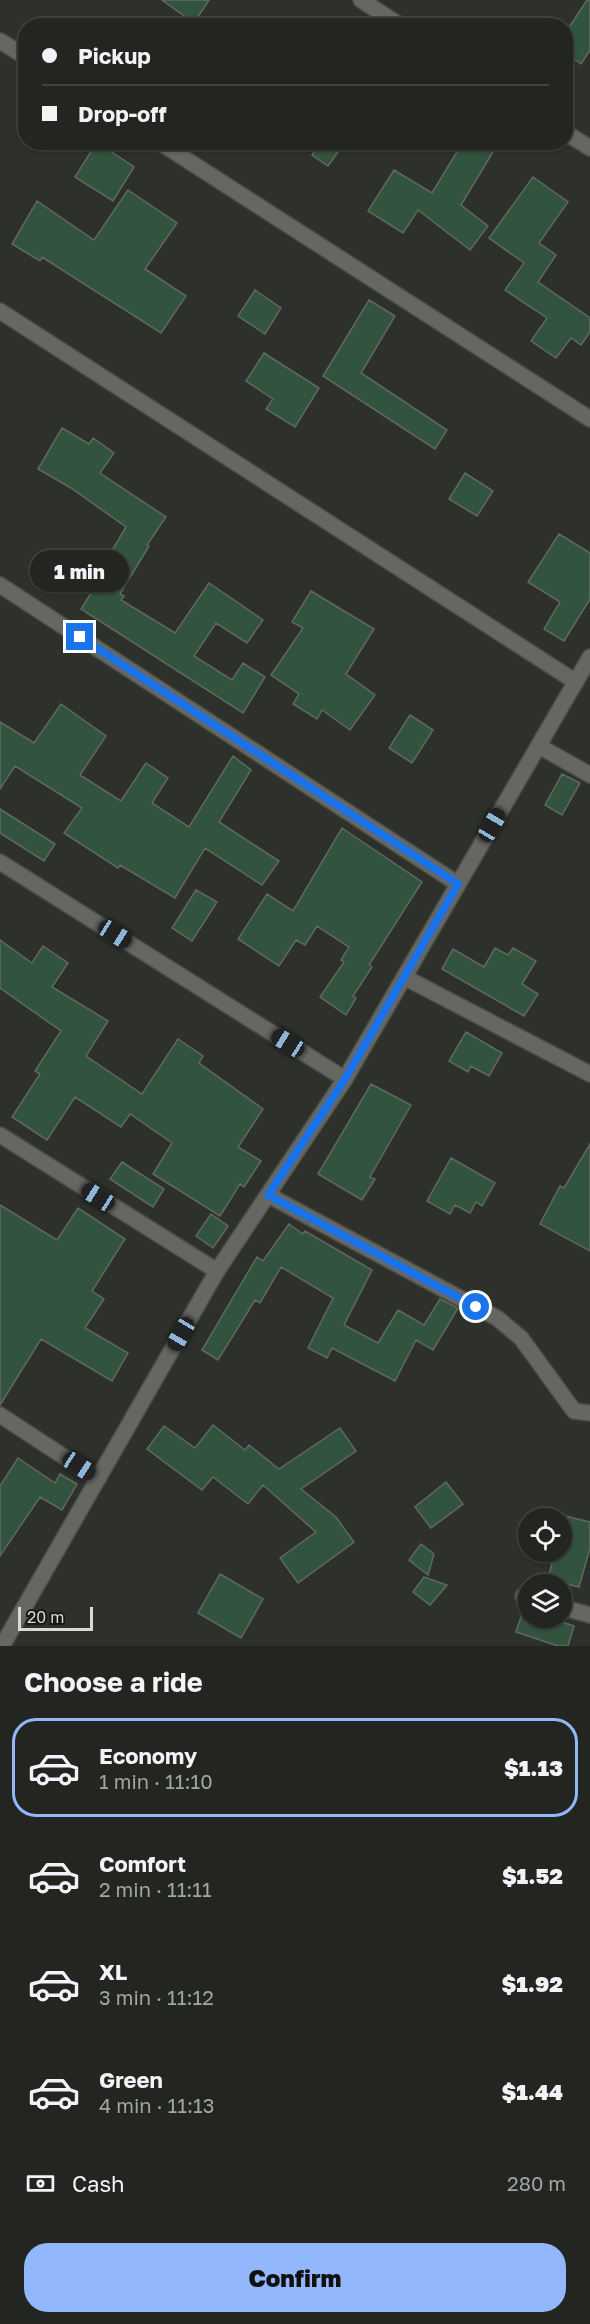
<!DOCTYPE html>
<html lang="en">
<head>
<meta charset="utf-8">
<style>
	:root { --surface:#222520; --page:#2e312d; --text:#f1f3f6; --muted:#a2a5a5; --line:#3f423e; --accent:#92b7fd }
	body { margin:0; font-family:"Golos Text",sans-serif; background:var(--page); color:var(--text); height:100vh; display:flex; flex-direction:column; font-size:22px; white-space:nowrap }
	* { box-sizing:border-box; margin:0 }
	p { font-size:20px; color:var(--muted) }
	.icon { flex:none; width:33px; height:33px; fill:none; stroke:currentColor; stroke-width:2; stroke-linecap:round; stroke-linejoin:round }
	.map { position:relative; height:1646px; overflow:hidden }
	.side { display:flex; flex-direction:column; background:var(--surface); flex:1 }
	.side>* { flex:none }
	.top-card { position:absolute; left:18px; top:18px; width:555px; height:132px; border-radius:24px; box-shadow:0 2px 4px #0004,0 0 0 2px var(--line); display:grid; align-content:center; height:132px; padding:0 24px; background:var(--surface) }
	.fabs { position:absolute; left:518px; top:1508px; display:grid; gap:12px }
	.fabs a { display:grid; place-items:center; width:54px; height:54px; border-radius:50%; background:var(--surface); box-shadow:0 2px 4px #0004,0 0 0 2px var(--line); font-size:30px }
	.scale { position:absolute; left:18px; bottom:15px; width:75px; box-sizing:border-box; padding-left:6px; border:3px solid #d8dad6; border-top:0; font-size:16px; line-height:21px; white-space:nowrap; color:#d8dad6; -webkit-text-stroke:4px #171916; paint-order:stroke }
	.end { position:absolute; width:27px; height:27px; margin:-14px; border:8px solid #1a73e8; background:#fff; box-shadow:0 0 0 3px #fff }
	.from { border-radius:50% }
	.bubble { position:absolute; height:42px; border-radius:21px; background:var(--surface); box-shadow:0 2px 4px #0004,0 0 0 2px var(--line); font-size:20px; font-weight:800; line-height:42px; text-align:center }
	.car { position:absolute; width:18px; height:36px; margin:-18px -9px; border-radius:8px; box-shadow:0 0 4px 2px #0007; background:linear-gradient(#222 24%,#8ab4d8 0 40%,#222 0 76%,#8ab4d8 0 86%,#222 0) }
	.top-card b { display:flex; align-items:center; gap:21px; height:57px; font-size:22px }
	.top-card b+b { border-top:2px solid var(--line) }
	.top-card i { width:15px; height:15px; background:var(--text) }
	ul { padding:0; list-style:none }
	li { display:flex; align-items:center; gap:18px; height:99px; margin:0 12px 9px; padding:0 12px; border:3px solid transparent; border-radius:24px }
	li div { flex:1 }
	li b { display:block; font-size:22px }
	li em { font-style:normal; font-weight:800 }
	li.current { border-color:var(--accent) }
	li>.icon { width:54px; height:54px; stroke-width:1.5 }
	h2 { padding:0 24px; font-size:27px; line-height:72px }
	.pay { display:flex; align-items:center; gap:15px; height:66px; padding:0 24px; font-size:22px }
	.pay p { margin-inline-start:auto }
	.primary-button { display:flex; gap:12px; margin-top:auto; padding:12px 24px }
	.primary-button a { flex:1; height:69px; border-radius:24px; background:var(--accent); color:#111; font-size:24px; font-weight:800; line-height:69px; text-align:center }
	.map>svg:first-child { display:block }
</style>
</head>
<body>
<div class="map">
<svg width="590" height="1646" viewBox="0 0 590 1646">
	<rect width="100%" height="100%" fill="#2e312b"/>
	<path fill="#32533e" stroke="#606862" stroke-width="1.5" d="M162,0H209L194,23Z
		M587,0H590V50L581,64L566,53V32Z
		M97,142L134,167L113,201L75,177Z
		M321,142H345L328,166L312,155Z
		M463,142H477L493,152L461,205L488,226L470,250L418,210L403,233L368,211L394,170L432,193Z
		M533,177L568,202L539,243L556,255L538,282L590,318V332L581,345L571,338L556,358L531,341L547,318L505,290L524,263L489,238Z
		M128,190L177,223L145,269L186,296L161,333L42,257L40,261L12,244L37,201L94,240Z
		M255,290L281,308L265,334L238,316Z
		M369,300L395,316L361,373L447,430L435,449L323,376Z
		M264,353L319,388L295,427L266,409L273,399L246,381Z
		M62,428L89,444L93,438L114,453L100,473L166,517L147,545L149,546L120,594L124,596L121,600L175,633L209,583L263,620L247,643L216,623L194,656L232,680L243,663L265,677L243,713L81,609L102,576L98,574L126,527L71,488L38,469Z
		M465,473L493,491L477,516L449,499Z
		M559,534L590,553V599L564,641L544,629L560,602L528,582Z
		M311,591L374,629L346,674L375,695L350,730L322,710L317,719L293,704L299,694L271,675L303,628L292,622Z
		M61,704L106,736L80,775L121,801L146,763L168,778L152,803L189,827L233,756L251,770L219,822L279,861L262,885L205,848L175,898L120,865L118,868L64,833L82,808L15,766L0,789V722L34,743Z
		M410,715L433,730L412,763L389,748Z
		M562,774L580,783L562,815L545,805Z
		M0,809L55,844L44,861L0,833Z
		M342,828L422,882L369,965L372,967L353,996L356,998L346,1015L320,997L344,962L341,960L349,947L317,926L305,945L296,940L279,966L238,939L267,894L293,911Z
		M196,890L217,902L192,941L172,928Z
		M0,940L32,963L43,946L68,963L52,987L108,1021L86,1056L142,1094L178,1039L203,1056L199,1063L263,1109L238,1147L261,1161L244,1187L240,1184L220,1216L153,1174L172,1143L130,1114L121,1127L75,1097L47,1140L12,1117L40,1074L35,1071L61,1031L0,988Z
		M495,948L508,955L513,948L536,961L522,984L538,994L524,1016L442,969L453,949L484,967Z
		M466,1032L502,1053L489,1076L471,1066L468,1072L449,1061Z
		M371,1084L411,1105L370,1177L375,1179L362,1200L318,1174Z
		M590,1144V1251L540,1224L560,1186L564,1188Z
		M451,1158L495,1183L482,1206L476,1202L470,1213L455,1205L450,1214L427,1201Z
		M122,1162L164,1189L153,1207L110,1179Z
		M0,1205L57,1240L78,1208L125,1239L92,1291L104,1299L85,1328L128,1353L112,1381L41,1339L0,1405Z
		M211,1214L228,1226L213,1248L196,1236Z
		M289,1224L303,1234L305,1231L372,1270L344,1325L378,1343L398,1310L424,1325L440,1299L458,1308L433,1350L416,1340L395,1381L332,1348L327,1358L308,1348L333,1298L281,1267L260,1303L255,1300L218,1360L202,1350L257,1257L263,1261Z
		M213,1425L245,1450L249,1445L279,1469L340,1428L356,1451L301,1489L336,1517L354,1542L298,1583L280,1558L316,1532L263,1485L248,1504L213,1477L202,1490L147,1449L164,1426L195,1448Z
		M18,1458L55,1483L60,1474L77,1484L62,1510L40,1497L0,1556V1486Z
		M446,1482L463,1504L431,1528L415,1507Z
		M565,1516L590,1522V1548L579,1587L548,1579L555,1551H561V1529Z
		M421,1544L434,1554L428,1575L409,1560Z
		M220,1574L263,1599L241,1638L198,1613Z
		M424,1577L447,1585L430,1605L413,1592Z
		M523,1610L528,1611V1617H546L574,1626L568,1646H558L516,1632Z"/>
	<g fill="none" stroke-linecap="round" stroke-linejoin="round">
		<defs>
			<path id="minor" d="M361,0L401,26
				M0,41L26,57
				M566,133L590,148
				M159,142L590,419
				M0,311L576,682
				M0,585L458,884
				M539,746L590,775
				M0,862L345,1079
				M404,977L590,1074
				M0,1135L217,1271
				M268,1195L497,1318L521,1338L574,1411L590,1413
				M0,1415L98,1479
				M523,1596L528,1597
				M561,1607L590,1615"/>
			<path id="tertiary" d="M2,1646L217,1271L345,1079L590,657"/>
		</defs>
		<use href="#minor" stroke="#494c46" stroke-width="18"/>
		<use href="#tertiary" stroke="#494c46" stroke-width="18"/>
		<use href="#minor" stroke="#666662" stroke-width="15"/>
		<use href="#tertiary" stroke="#666662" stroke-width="15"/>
	</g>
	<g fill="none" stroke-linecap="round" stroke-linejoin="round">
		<path stroke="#1a73e8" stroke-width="8" d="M80,637L458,884L345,1079L268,1195L476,1307"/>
	</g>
</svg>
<div class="fabs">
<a><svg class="icon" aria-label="locate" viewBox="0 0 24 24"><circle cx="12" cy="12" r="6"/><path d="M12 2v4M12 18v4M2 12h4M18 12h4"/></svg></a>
<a><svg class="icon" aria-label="layers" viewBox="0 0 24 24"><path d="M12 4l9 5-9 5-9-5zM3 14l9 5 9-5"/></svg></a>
</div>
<div class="scale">20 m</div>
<i class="end from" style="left:476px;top:1307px"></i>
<i class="end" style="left:80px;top:637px"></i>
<div class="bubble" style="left:30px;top:550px;width:99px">1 min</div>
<i class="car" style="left:492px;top:825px;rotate:30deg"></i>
<i class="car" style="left:115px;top:934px;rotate:122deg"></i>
<i class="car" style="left:288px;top:1043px;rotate:302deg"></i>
<i class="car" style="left:98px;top:1197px;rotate:302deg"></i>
<i class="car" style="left:181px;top:1334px;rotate:210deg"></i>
<i class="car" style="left:79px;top:1466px;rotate:123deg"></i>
<div class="top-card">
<b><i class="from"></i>Pickup</b>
<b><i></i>Drop-off</b>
</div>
</div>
<section class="side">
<h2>Choose a ride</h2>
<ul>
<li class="current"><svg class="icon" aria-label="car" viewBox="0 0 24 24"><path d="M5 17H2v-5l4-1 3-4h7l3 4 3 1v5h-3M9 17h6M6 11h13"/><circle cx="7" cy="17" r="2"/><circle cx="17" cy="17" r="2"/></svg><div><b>Economy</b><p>1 min · 11:10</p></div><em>$1.13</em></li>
<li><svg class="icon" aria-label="car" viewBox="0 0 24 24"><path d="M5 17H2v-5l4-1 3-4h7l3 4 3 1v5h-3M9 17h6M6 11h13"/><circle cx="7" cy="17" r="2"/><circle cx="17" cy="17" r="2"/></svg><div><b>Comfort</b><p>2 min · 11:11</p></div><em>$1.52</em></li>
<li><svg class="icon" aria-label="car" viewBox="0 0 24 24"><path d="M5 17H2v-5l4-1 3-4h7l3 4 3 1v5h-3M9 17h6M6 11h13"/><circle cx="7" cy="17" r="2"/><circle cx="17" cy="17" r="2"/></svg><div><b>XL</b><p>3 min · 11:12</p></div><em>$1.92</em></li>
<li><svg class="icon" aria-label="car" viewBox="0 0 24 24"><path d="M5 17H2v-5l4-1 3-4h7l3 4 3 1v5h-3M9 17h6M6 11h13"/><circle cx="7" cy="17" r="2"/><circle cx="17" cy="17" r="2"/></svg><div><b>Green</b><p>4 min · 11:13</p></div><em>$1.44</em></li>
</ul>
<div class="pay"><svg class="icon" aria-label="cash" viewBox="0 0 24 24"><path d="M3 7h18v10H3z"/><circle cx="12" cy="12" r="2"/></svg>Cash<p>280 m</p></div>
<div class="primary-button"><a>Confirm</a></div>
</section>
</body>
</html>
